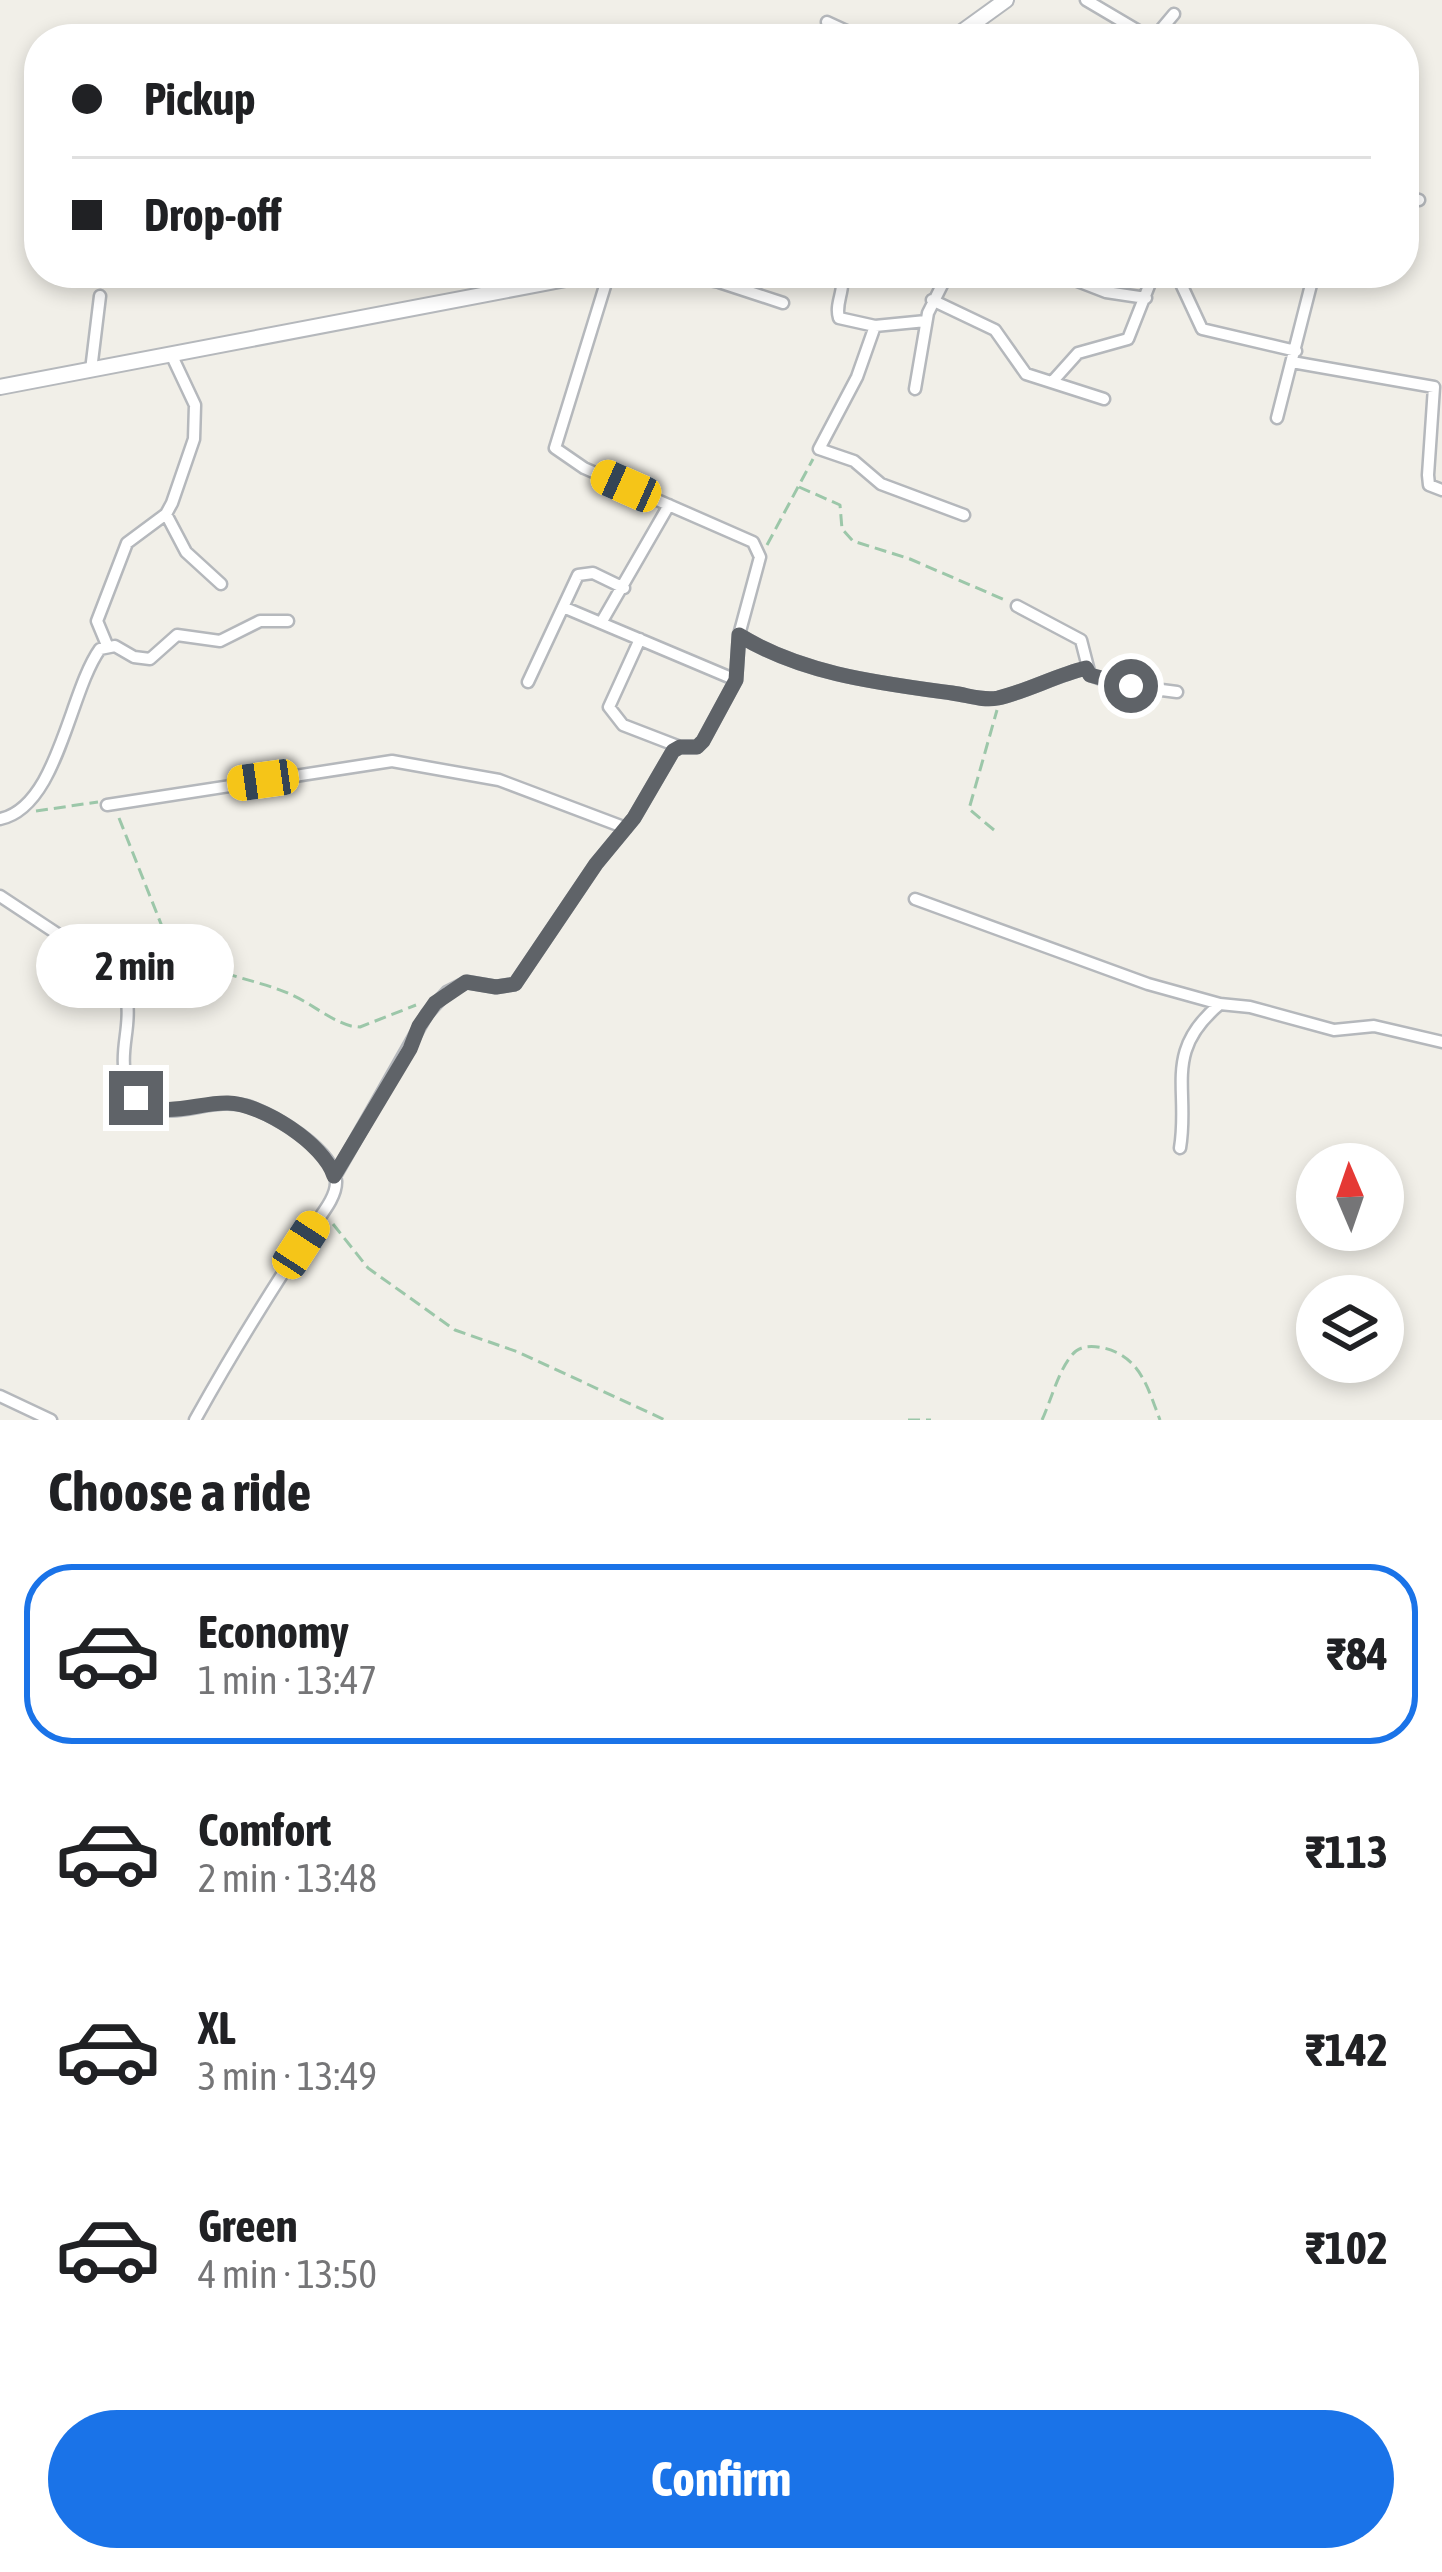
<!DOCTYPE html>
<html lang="en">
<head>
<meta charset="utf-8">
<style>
	:root { --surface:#fff; --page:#f2f2f2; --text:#202124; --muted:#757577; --line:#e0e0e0; --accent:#1a73e8 }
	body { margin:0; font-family:"Asap Condensed",sans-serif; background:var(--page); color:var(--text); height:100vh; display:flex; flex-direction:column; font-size:45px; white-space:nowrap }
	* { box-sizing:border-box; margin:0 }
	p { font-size:39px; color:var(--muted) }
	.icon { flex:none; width:66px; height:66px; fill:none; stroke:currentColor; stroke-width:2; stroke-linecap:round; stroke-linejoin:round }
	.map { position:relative; height:1420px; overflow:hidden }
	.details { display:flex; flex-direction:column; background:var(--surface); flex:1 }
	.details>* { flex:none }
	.top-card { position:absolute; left:24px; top:24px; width:1395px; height:264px; border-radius:48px; box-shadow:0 6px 18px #0003; display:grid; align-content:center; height:264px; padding:0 48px; background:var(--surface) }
	.needle { width:78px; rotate:358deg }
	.buttons { position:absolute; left:1296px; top:1143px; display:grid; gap:24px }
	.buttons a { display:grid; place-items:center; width:108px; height:108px; border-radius:50%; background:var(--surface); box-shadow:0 6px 18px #0003; font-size:60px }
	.end { position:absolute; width:54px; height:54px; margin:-27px; border:15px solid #5f6368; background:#fff; box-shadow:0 0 0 6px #fff }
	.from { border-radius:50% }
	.bubble { position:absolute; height:84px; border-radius:42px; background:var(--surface); box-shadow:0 6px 18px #0003; font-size:39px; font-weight:700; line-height:84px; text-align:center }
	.car { position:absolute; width:36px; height:72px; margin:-36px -18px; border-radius:15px; box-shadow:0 0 9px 3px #0007; background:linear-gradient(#f5c518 24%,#345 0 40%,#f5c518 0 76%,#345 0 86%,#f5c518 0) }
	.top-card b { display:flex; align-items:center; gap:42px; height:114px; font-size:45px }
	.top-card b+b { border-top:3px solid var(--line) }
	.top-card i { width:30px; height:30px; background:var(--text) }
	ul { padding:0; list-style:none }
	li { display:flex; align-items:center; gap:36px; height:180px; margin:0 24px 18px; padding:0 24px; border:6px solid transparent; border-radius:48px }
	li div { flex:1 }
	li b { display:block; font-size:45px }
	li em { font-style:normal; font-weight:700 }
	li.active { border-color:var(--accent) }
	li>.icon { width:108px; height:108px; stroke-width:1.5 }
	h2 { padding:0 48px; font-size:54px; line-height:144px }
	.primary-button { display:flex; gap:24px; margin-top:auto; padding:24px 48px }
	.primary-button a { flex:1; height:138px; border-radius:72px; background:var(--accent); color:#fff; font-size:48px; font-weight:700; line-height:138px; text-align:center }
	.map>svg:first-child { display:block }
</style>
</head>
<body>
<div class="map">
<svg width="1442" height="1420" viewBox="0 0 1442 1420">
	<rect width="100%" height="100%" fill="#f1efe8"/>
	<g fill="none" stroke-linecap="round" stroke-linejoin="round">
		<defs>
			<path id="minor" d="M1086,0L1152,39
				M827,22L864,39
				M1153,39L1174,14
				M1404,196L1419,200
				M673,273L719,282L783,303
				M839,273C848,287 834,302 839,318L875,326L926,321
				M1057,273L1106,292L1146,298
				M1176,273L1202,329L1296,351
				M932,300L995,330L1026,374L1104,399
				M875,326L857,377L819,449L854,461L881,484L964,515
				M1292,362L1434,387L1428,475L1429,485L1442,490
				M91,370L100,296
				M1052,382L1078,353L1128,339L1154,273
				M915,389L928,313L948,273
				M1277,418L1314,273
				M166,514L186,552L221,584
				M1017,606L1081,640L1090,675L1115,684L1177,692
				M563,607L736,680
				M601,623L669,505
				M739,635C802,674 879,683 952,693C968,695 982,701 998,698C1026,692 1057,675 1086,668
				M640,639L609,707L623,725L680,747
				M107,645L97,621L127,543L166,514L172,503L194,439L195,405L171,354
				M528,682L578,575L593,573L624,588
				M107,805L392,761L499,780L626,828
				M0,819C58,807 69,692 100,649L115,646L134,657L150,659L177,635L220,641L260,621H288
				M0,896L112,970C153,1019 95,1062 146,1107C178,1119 214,1096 247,1106C273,1114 334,1150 336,1181C337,1198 319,1217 311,1230C270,1292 231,1355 195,1420
				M915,899L1148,984L1220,1004
				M1180,1148C1190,1089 1162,1052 1220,1004L1250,1007L1334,1030L1374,1026L1442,1042
				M335,1176L427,1014L447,992L467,982L496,987L515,984L596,864L634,818L673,751L680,747H697L703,741L736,680L739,635L760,557L753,542L584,468L555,448L609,273
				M0,1396L51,1420"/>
			<path id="tertiary" d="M952,39L1006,0
				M0,387L597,273"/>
		</defs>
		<use href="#minor" stroke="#b5b8bc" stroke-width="15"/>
		<use href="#tertiary" stroke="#b5b8bc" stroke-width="18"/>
		<path stroke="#9cc7a9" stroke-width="3" stroke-dasharray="12 6" stroke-linecap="butt" d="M799,487L840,505L842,529L853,541L910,559L1005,600
			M767,545L813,459
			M36,811L98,802
			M119,818L165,934C190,974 252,976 292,995C312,1004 330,1020 351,1026L360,1027L416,1005
			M994,830L969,809L997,710
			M333,1224L368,1268L455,1330L518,1352L665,1420
			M908,1420H931
			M1042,1420C1051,1401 1060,1364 1076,1351C1084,1345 1095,1346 1104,1348C1141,1357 1148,1389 1160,1420"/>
		<use href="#minor" stroke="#fff" stroke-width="10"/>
		<use href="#tertiary" stroke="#fff" stroke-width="14"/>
	</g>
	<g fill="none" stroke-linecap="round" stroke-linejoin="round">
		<path stroke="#5f6368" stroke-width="15" d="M136,1098C164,1121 196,1102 228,1103C263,1104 324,1144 334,1176L410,1049L419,1026L435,1003L466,982L496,987L515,984L596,864L634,818L673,751L680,747H697L703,741L736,680L739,635C802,674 879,683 952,693C968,695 982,701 998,698C1025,692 1057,675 1086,668L1090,675L1131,686"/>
	</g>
</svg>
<div class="buttons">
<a><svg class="needle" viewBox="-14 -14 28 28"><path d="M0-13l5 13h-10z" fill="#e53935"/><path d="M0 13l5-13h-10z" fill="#757577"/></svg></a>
<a><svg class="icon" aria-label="layers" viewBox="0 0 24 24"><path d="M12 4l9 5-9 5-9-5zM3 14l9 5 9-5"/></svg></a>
</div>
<i class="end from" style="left:1131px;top:686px"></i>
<i class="end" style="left:136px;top:1098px"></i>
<div class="bubble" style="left:36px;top:924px;width:198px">2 min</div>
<i class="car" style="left:626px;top:486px;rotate:294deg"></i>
<i class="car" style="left:263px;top:780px;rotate:262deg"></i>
<i class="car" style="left:301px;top:1245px;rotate:33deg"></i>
<div class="top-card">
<b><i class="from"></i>Pickup</b>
<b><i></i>Drop-off</b>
</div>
</div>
<section class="details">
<h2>Choose a ride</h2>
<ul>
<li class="active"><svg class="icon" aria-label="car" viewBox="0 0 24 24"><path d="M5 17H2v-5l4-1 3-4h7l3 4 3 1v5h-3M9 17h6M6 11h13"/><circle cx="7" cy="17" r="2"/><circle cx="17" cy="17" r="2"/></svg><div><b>Economy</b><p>1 min · 13:47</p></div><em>₹84</em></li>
<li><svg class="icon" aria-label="car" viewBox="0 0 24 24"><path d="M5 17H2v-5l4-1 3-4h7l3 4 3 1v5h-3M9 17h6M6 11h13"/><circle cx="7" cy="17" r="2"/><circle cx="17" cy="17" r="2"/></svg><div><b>Comfort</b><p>2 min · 13:48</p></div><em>₹113</em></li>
<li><svg class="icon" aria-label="car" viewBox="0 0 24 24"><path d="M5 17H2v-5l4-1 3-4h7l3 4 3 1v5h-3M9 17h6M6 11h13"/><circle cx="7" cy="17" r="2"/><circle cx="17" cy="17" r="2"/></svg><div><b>XL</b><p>3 min · 13:49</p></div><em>₹142</em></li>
<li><svg class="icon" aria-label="car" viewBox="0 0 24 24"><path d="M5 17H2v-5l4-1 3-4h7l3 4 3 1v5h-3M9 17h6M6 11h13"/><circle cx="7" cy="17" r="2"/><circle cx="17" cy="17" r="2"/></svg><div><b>Green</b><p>4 min · 13:50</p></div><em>₹102</em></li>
</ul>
<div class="primary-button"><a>Confirm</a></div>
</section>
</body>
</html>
